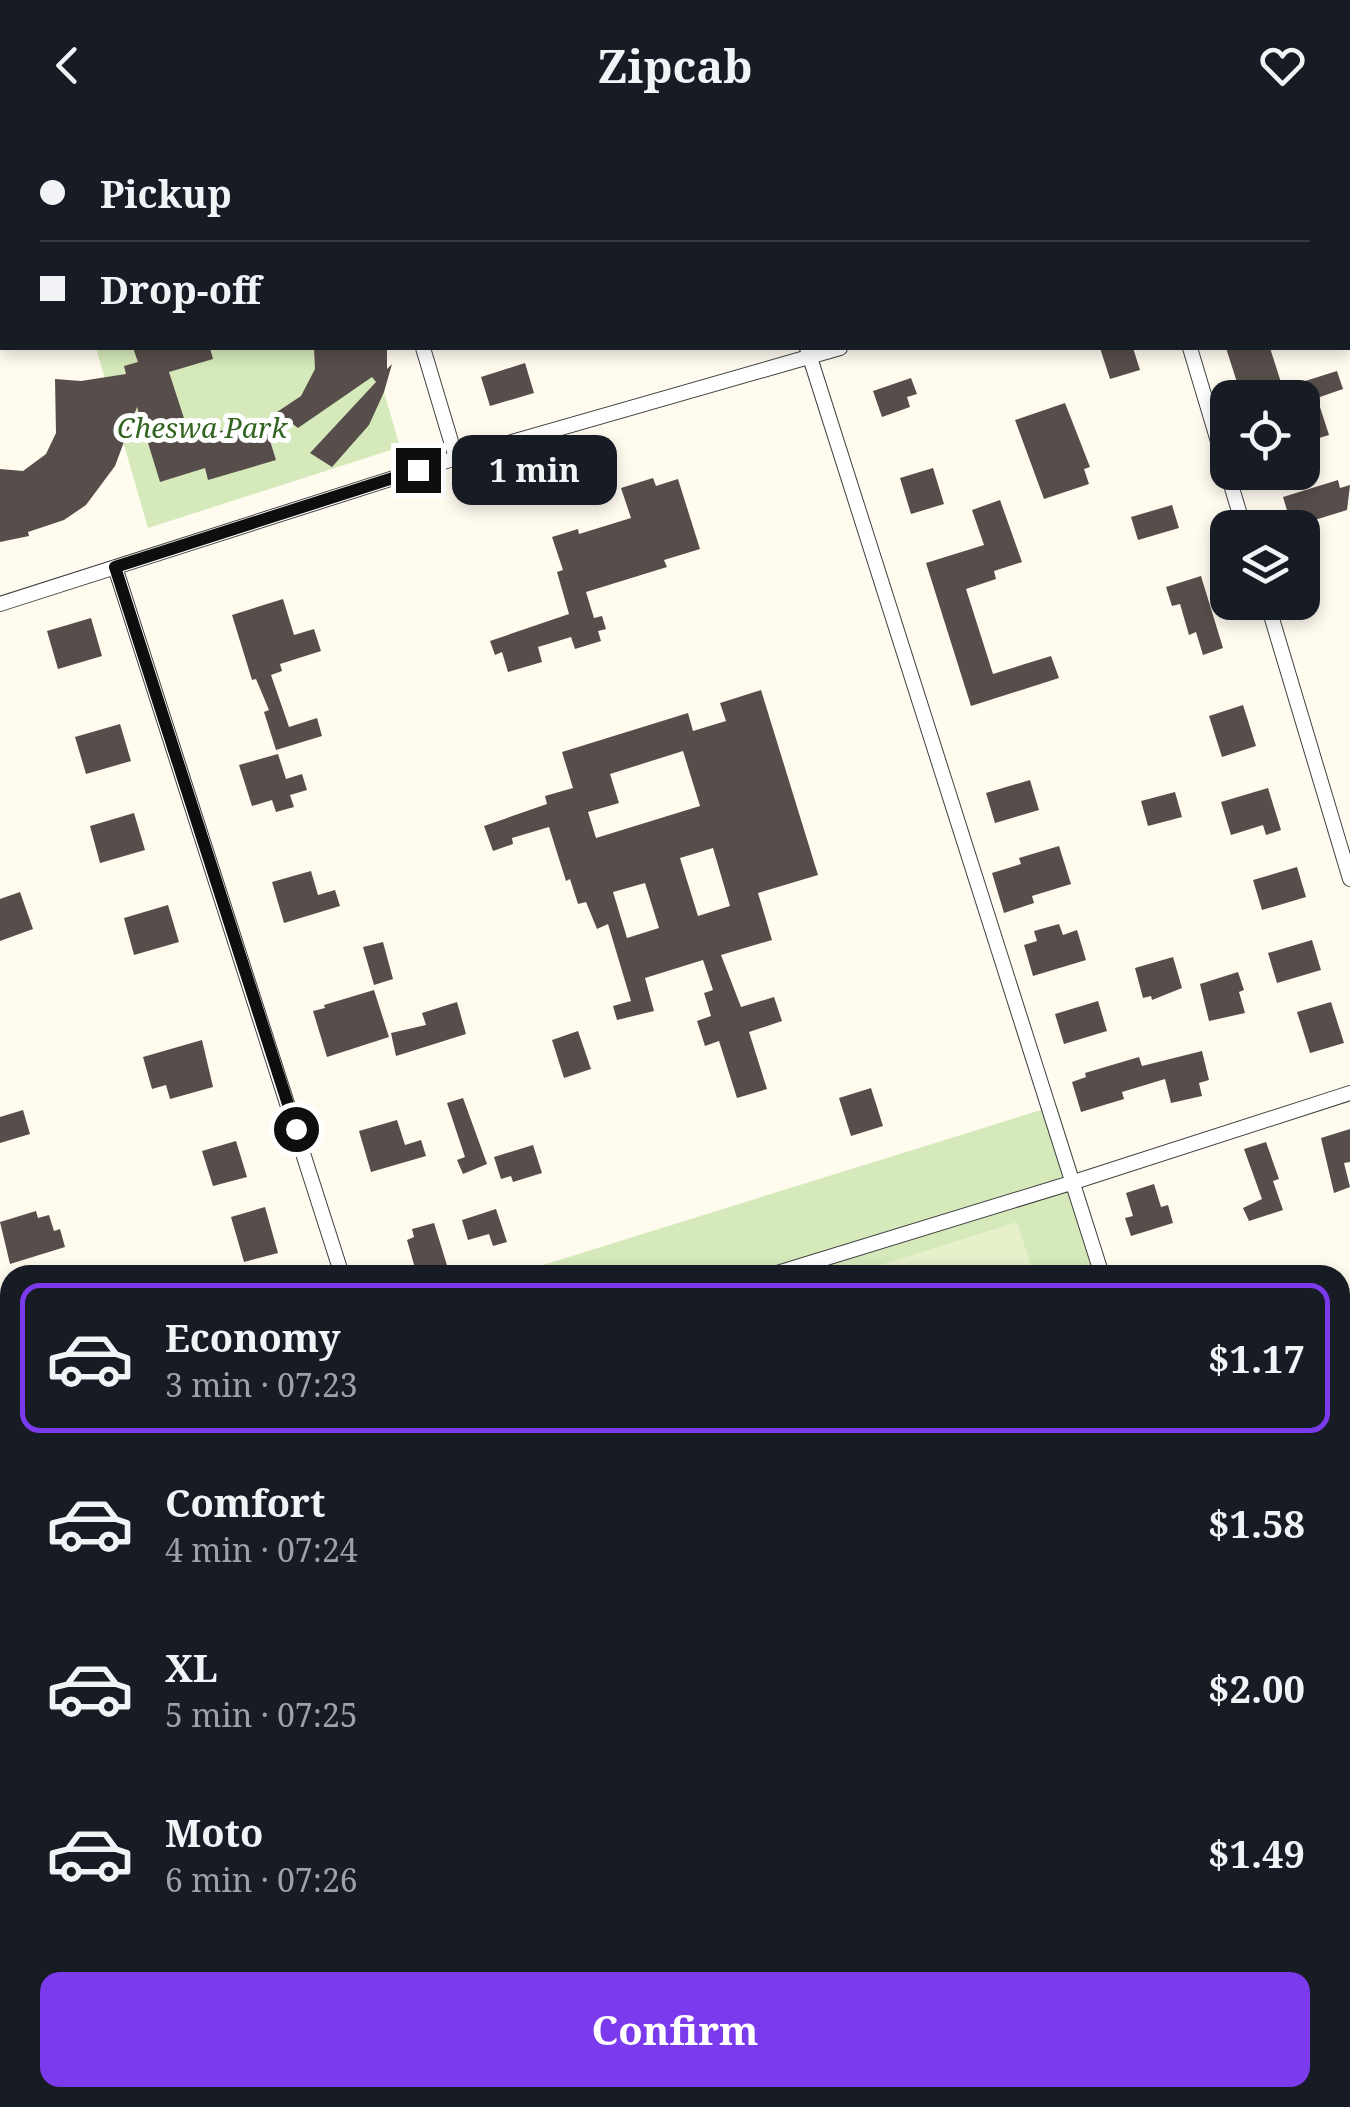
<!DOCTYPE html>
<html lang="en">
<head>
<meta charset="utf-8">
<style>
	:root { --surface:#171b24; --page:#20242c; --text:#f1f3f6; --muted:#9ea1a6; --line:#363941; --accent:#7c3aed }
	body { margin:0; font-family:"Noto Serif",serif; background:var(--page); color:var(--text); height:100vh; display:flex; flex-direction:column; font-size:38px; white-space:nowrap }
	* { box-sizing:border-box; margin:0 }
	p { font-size:32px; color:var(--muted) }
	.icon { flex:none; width:55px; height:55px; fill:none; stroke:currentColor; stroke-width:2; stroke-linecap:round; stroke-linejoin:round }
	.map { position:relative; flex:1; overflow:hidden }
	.details { position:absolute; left:0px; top:1135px; width:1350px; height:842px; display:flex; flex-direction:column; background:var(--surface); border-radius:30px 30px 0 0; box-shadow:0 5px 15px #0003 }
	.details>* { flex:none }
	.banner { position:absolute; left:0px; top:0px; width:1350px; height:220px; box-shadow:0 5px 15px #0003; display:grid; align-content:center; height:220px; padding:0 40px; background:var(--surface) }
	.fabs { position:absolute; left:1210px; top:250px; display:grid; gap:20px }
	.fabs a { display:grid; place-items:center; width:110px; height:110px; border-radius:20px; background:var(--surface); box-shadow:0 5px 15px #0003; font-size:50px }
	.end { position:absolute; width:45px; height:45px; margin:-22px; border:12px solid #0e0e0e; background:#fff; box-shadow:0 0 0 5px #fff }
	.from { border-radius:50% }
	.bubble { position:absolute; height:70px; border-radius:20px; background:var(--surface); box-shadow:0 5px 15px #0003; font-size:32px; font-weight:700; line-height:70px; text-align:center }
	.banner b { display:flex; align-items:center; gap:35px; height:95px; font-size:38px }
	.banner b+b { border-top:2px solid var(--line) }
	.banner i { width:25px; height:25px; background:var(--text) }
	ul { padding:18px 0 0; list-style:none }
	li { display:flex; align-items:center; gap:30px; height:150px; margin:0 20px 15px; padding:0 20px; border:5px solid transparent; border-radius:20px }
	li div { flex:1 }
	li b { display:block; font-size:38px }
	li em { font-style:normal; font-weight:700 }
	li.current { border-color:var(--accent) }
	li>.icon { width:90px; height:90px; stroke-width:1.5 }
	.button { display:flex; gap:20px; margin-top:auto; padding:20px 40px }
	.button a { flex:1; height:115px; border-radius:20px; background:var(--accent); color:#fff; font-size:40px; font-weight:700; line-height:115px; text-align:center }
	header { display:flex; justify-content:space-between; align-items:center; height:130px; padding:0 40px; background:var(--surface); font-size:45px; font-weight:700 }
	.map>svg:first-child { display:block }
</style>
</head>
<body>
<header><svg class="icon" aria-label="back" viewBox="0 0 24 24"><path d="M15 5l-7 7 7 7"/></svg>Zipcab<svg class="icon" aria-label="heart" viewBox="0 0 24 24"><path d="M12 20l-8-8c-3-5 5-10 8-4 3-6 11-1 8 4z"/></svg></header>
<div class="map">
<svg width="1350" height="1977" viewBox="0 0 1350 1977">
	<rect width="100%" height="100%" fill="#fffbef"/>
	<path fill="#d5e9ba" d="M96,218H371L400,317L148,398Z
		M1057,975L1110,1145H511Z
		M1350,1337V1681H1340V1340Z"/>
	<path fill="#e6f0cb" d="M1017,1092L1034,1145H848Z"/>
	<path fill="#574e4b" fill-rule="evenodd" d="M133,218H210L213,229L169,242L191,310L263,288L276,330L208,350L205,338L160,352L137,277L115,336L86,375L64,390L28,402L29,406L0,412V339L23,341L46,324L56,303L55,249L81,251L126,244L124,236L138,232Z
		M314,218H387V239L392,234L384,262L369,295L332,337L310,323L376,252L372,247L298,298L277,282L301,266L315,239Z
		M1100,218H1133L1140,240L1110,249Z
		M1226,218H1270L1286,268H1242Z
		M525,233L534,263L490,276L481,247Z
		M1337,241L1343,259L1317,268L1329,305L1302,313V252Z
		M911,248L917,264L907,267L910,277L882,287L873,261Z
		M1065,273L1090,337L1084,339L1089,354L1044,369L1015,290Z
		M933,338L944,374L911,384L900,348Z
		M653,348L656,356L678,349L700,419L664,430L667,437L586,462L594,488L602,486L606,499L598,501L601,511L575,519L571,507L538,517L542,532L508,542L502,522L495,525L490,511L569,484L557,442L563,440L552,407L578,399L579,404L631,388L621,358Z
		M1338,350L1340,358L1350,355L1347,380L1292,397L1283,367Z
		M1000,370L1022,432L994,441L996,449L966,459L993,544L1051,526L1059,548L971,576L926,433L984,415L972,380Z
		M1172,375L1179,398L1138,410L1131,387Z
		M1201,446L1223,518L1203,525L1196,502L1189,505L1180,474L1172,476L1166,457Z
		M283,469L294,505L314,499L321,521L280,534L282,541L271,545L289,597L317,588L322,606L276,620L264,582L269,580L256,549L252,550L232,485Z
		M91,488L102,526L58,539L47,501Z
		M761,560L818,745L758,763L772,810L721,825L741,877L774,867L782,891L749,902L767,959L737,968L719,911L705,916L697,891L711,886L704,863L713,860L703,830L645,848L654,881L617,890L613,876L631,871L608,794L597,799L586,772L578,774L570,749L566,751L549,697L512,708L513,714L493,721L484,696L547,674L545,666L573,658L562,622L688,583L693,601L726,591L720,573ZM683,621L700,676L596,708L588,682L619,673L610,644ZM713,718L730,776L698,786L680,728ZM645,753L659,798L627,808L613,762Z
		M1243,575L1256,616L1222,627L1209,586Z
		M120,594L131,631L86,644L75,607Z
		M278,624L286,649L302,644L307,660L290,665L294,677L276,682L272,670L252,676L239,635Z
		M1030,650L1039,680L995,693L986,663Z
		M1268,658L1281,700L1266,705L1263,695L1231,705L1221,672Z
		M1175,662L1182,687L1148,696L1141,671Z
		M134,683L145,720L100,733L90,696Z
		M1059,716L1071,754L1032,766L1034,773L1004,783L992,743L1021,734L1019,728Z
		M1297,737L1306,767L1262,780L1253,750Z
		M311,741L318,765L335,760L340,776L284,793L272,752Z
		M20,762L33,799L0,811V769Z
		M168,775L179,812L134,825L124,788Z
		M1059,794L1063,805L1077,800L1086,830L1033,846L1024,815L1037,811L1034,801Z
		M1312,810L1321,840L1277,853L1268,823Z
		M383,812L393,849L374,855L363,817Z
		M1173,827L1182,858L1152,870L1151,866L1143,868L1135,838Z
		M1238,842L1244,860L1239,862L1245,883L1209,891L1200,854Z
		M374,860L389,907L327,927L313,881L325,878L324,875Z
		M1098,871L1107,901L1064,914L1055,884Z
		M457,872L466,904L396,926L391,903L426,895L422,883Z
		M1331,872L1344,913L1310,923L1297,882Z
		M578,901L591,939L564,948L552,910Z
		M202,910L213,957L170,969L166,955L152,959L143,927Z
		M1202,921L1209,950L1199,953L1202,966L1171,973L1165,949L1122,962L1124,969L1081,982L1072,952L1086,947L1085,943L1139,927L1142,936Z
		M871,958L883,996L851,1006L839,968Z
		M463,968L487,1034L463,1044L457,1030L465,1027L447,973Z
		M23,980L30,1004L0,1013V987Z
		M397,990L405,1015L421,1010L426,1026L371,1042L359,1001Z
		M1350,999V1032L1344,1033L1350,1057L1334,1063L1321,1008Z
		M236,1011L247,1047L213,1056L202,1021Z
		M1266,1012L1279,1049L1273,1051L1283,1080L1249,1091L1243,1078L1262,1069L1244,1019Z
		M533,1015L542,1043L513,1052L511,1046L501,1049L494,1027Z
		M1154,1054L1161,1077L1168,1075L1173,1093L1131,1106L1125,1088L1133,1086L1126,1063Z
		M265,1077L278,1123L244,1132L231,1087Z
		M496,1079L507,1112L493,1116L489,1104L468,1110L462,1090Z
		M36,1081L38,1088L49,1085L54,1101L60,1099L65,1117L10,1134L0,1092Z
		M434,1093L450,1145H417L407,1110L414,1107L412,1099Z"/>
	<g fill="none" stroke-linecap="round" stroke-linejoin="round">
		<defs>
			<path id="street" d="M357,0V2
				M740,0L741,2
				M1124,0V2
				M1348,64L1350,63
				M423,218L456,328
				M807,218L1102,1145
				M1190,218L1244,398
				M115,437L342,1145
				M1267,472L1350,749
				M0,474L456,328L840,218
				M771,1145L1074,1052L1350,963
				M0,1281L10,1315
				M0,1381L10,1379
				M1340,1427L1350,1425
				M209,1968L212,1977
				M600,1968L603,1977"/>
		</defs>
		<use href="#street" stroke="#414141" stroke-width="16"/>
		<use href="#street" stroke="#fff" stroke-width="14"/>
	</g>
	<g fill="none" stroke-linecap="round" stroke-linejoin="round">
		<path stroke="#0e0e0e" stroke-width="12" d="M296,999L115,437L418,340"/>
	</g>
	<g text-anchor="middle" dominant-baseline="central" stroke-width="10" stroke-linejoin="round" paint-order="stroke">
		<g font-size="28" font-style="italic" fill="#32651f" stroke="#fff">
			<text x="202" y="297">Cheswa Park</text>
		</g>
	</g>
</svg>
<div class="fabs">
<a><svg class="icon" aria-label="locate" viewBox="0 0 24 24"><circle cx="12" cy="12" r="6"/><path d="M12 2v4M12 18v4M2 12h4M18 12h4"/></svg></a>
<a><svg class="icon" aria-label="layers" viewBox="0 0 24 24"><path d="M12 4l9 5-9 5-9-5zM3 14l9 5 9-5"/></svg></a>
</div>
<i class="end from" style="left:296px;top:999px"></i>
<i class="end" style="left:418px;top:340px"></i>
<div class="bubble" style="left:452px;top:305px;width:165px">1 min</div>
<div class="banner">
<b><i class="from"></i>Pickup</b>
<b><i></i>Drop-off</b>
</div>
<section class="details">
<ul>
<li class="current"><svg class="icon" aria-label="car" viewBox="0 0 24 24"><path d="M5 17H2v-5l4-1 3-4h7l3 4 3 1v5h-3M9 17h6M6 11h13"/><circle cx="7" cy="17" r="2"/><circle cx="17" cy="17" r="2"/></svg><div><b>Economy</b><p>3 min · 07:23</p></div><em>$1.17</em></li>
<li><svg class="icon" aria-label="car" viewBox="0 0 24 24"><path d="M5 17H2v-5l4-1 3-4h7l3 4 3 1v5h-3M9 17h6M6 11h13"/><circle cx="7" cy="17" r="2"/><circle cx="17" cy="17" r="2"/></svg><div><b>Comfort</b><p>4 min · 07:24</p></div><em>$1.58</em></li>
<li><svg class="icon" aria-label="car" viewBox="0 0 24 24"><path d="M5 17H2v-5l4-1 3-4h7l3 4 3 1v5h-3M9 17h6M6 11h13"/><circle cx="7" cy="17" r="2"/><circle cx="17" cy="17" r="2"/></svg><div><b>XL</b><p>5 min · 07:25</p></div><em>$2.00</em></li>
<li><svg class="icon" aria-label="car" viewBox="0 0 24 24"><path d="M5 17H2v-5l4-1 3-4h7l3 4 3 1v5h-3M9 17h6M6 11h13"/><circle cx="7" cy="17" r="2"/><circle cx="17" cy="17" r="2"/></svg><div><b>Moto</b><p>6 min · 07:26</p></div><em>$1.49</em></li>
</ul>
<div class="button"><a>Confirm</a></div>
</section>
</div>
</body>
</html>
